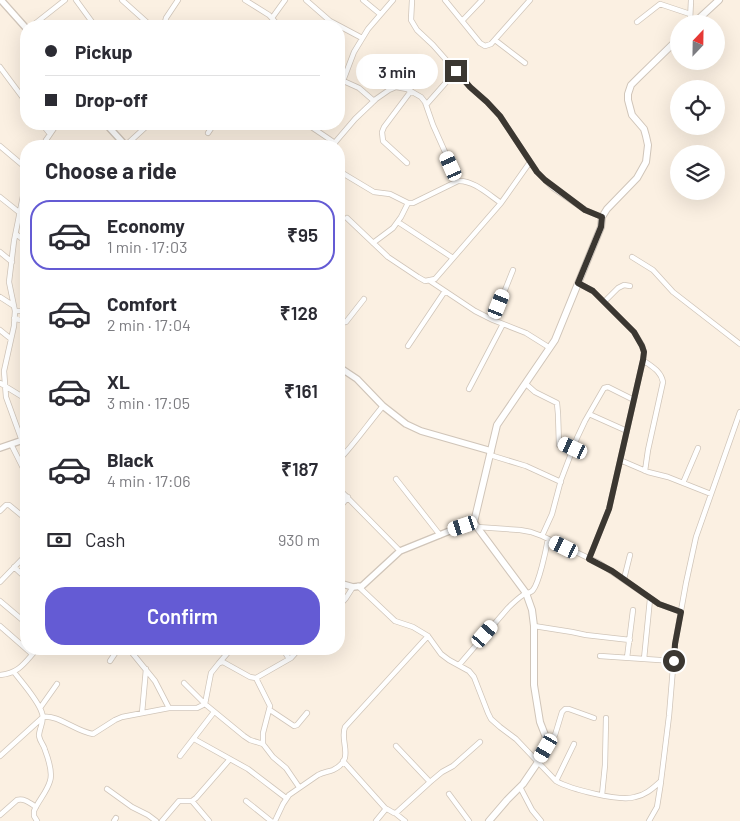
<!DOCTYPE html>
<html lang="en">
<head>
<meta charset="utf-8">
<style>
	:root { --surface:#fff; --page:#f7f7f7; --text:#2b2b33; --muted:#7c7c81; --line:#e1e1e2; --accent:#645bd4 }
	body { margin:0; font-family:Barlow,sans-serif; background:var(--page); color:var(--text); height:100vh; display:flex; flex-direction:column; font-size:19px; white-space:nowrap }
	* { box-sizing:border-box; margin:0 }
	p { font-size:16px; color:var(--muted) }
	.icon { flex:none; width:28px; height:28px; fill:none; stroke:currentColor; stroke-width:2; stroke-linecap:round; stroke-linejoin:round }
	.map { position:relative; flex:1; overflow:hidden }
	.panel { position:absolute; left:20px; top:140px; width:325px; height:515px; display:flex; flex-direction:column; background:var(--surface); border-radius:20px; box-shadow:0 5px 20px #0002 }
	.panel>* { flex:none }
	.hud { position:absolute; left:20px; top:20px; width:325px; height:110px; border-radius:20px; box-shadow:0 5px 20px #0002; display:grid; align-content:center; height:110px; padding:0 25px; background:var(--surface) }
	.needle { width:32px; rotate:22deg }
	.fabs { position:absolute; left:670px; top:15px; display:grid; gap:10px }
	.fabs a { display:grid; place-items:center; width:55px; height:55px; border-radius:50%; background:var(--surface); box-shadow:0 5px 20px #0002; font-size:25px }
	.end { position:absolute; width:22px; height:22px; margin:-11px; border:6px solid #3b3731; background:#fff; box-shadow:0 0 0 2px #fff }
	.from { border-radius:50% }
	.bubble { position:absolute; height:35px; border-radius:18px; background:var(--surface); box-shadow:0 5px 20px #0002; font-size:16px; font-weight:600; line-height:35px; text-align:center }
	.car { position:absolute; width:15px; height:30px; margin:-15px -8px; border-radius:6px; box-shadow:0 0 4px 1px #0007; background:linear-gradient(#fff 24%,#345 0 40%,#fff 0 76%,#345 0 86%,#fff 0) }
	.hud b { display:flex; align-items:center; gap:18px; height:48px; font-size:19px }
	.hud b+b { border-top:1px solid var(--line) }
	.hud i { width:12px; height:12px; background:var(--text) }
	ul { padding:0; list-style:none }
	li { display:flex; align-items:center; gap:15px; height:70px; margin:0 10px 8px; padding:0 15px; border:2px solid transparent; border-radius:20px }
	li div { flex:1 }
	li b { display:block; font-size:19px }
	li em { font-style:normal; font-weight:600 }
	li.current { border-color:var(--accent) }
	li>.icon { width:45px; height:45px; stroke-width:1.5 }
	h2 { padding:0 25px; font-size:22px; line-height:60px }
	.pay { display:flex; align-items:center; gap:12px; height:55px; padding:0 25px; font-size:19px }
	.pay p { margin-inline-start:auto }
	.action { display:flex; gap:10px; margin-top:auto; padding:10px 25px }
	.action a { flex:1; height:58px; border-radius:20px; background:var(--accent); color:#fff; font-size:20px; font-weight:600; line-height:58px; text-align:center }
	.map>svg:first-child { display:block }
</style>
</head>
<body>
<div class="map">
<svg width="740" height="821" viewBox="0 0 740 821">
	<rect width="100%" height="100%" fill="#fbf0e2"/>
	<g fill="none" stroke-linecap="round" stroke-linejoin="round">
		<defs>
			<path id="minor" d="M76,0L95,26
				M122,0L151,26
				M245,0L269,15L279,26
				M306,0L330,21L362,38
				M363,0L380,14
				M412,0L411,20L417,30L433,45L470,87L487,102L500,116L537,172L553,188L585,210L602,217
				M445,0L480,43L485,46L491,44L530,0
				M691,0L690,21L692,24
				M272,18L285,0
				M462,21L482,0
				M637,22L660,4L690,14
				M32,26L65,0
				M164,26L166,18L178,0
				M495,40L525,63
				M0,67L26,102
				M339,79L359,88L374,101
				M343,81L354,52L368,29L393,0
				M426,105L456,71
				M42,124L50,134
				M307,124L335,143
				M208,133L214,124
				M46,140L51,146
				M0,146L26,168
				M42,146L57,124
				M125,146L149,124
				M332,146L355,119L376,99L389,90L396,87L407,89L421,97L425,102L433,125L458,181
				M407,163L383,141L382,132L384,127L411,91
				M339,171L374,192L390,194L408,203H413L458,181C473,180 488,194 501,203
				M0,197L20,213
				M347,218L388,257L418,277L425,281L435,279L501,203L530,162
				M398,222L453,258
				M16,234L26,242
				M373,243L393,228L401,217L408,203
				M0,252L12,262
				M632,257L653,270L673,292L740,344
				M430,281L475,311L493,320L526,333L550,348
				M578,283L593,291L634,332L642,345L644,352L643,360L609,509L589,559
				M0,297L14,306
				M604,302L618,288L624,285L630,286
				M15,311H26
				M14,318L26,322
				M493,320L513,270
				M339,323L346,322L364,299
				M0,330L11,339
				M408,346L445,291
				M643,360C652,367 661,371 663,382L648,450L645,471
				M0,383L26,399
				M526,384L535,392L557,403L558,414L559,445
				M469,389L503,324
				M589,414L627,431
				M22,441L6,397L4,371L14,326L15,311L9,282L14,241L24,191L26,185
				M559,441L573,448
				M11,444L23,468
				M490,455L526,466L561,482
				M339,460C355,443 368,424 383,406
				M620,460L648,472L668,477L711,494
				M396,479L440,535
				M683,483L698,448
				M339,489L400,551
				M339,508L348,497
				M0,511L6,505H9L26,519
				M477,527L520,530L531,532L542,536L599,563L659,604L681,612
				M542,536L552,514L561,480L577,438L585,421L604,388L608,387L634,400
				M14,567L26,578
				M624,579L630,555
				M0,582L26,555
				M358,586L395,621L413,627L428,636L441,654L449,660L469,671L474,677L488,713L491,719L500,727L516,739L556,781C570,789 620,802 635,797C646,795 653,788 661,781L669,716L675,644L686,583L696,537L740,412
				M0,601L26,623
				M339,606L346,598L353,587
				M0,626L32,654
				M534,626L572,632L586,635L630,640
				M129,649L155,681L169,708
				M283,649L289,659
				M600,656L674,661
				M627,658L633,610
				M644,659L650,599
				M110,661L118,649
				M219,663L231,649
				M459,665L508,608C513,603 517,599 523,595C526,593 531,593 533,590C539,583 546,550 548,539
				M14,672C23,684 38,700 42,713C45,721 39,728 39,736C40,742 44,745 45,750C48,758 53,772 50,781C47,792 38,801 34,811V816L37,821
				M0,675C20,673 25,662 37,649
				M256,678L270,706L263,733V744L273,757L286,768L299,787
				M184,683L205,704L244,736L250,740L263,744
				M40,708L57,684
				M270,710L294,726L297,725L307,713
				M142,713L146,669
				M194,739L248,769L286,798
				M547,740L555,735L562,712L565,709H569L594,718
				M396,746L430,782
				M0,756L43,717C57,714 77,732 93,734L115,720L122,717L169,708H197L205,704L211,673L219,663L223,662L250,677L256,678L291,658L299,649
				M180,756L214,712
				M343,761L386,809
				M556,781L574,744
				M520,787L532,810L541,821
				M107,789L132,807L148,815L156,821
				M449,794L469,821
				M602,795L605,765L606,718
				M192,801L209,821
				M246,801L271,821
				M395,813L405,821
				M0,815L17,800C24,798 30,803 36,807
				M114,821L116,818
				M162,821L179,801H192L196,798L230,759
				M275,821L283,804L289,795L318,775C323,772 328,772 333,770C356,759 339,742 345,727L428,636
				M376,821L385,810L387,809L394,813H396L430,782L442,772L453,766L480,742
				M649,821L657,807L661,782"/>
			<path id="tertiary" d="M1,0L26,28
				M106,124L126,146
				M339,367L357,379L383,406L406,424L421,431L491,451
				M0,448L26,439
				M339,583L353,587L362,586L400,551L452,530L474,522"/>
			<path id="secondary" d="M693,24L719,0
				M489,821L507,800L523,784L538,762L546,748L547,740L540,722L534,685V626L532,610L526,593L477,527L474,522L497,425L555,340L601,227L602,217L607,209L637,178L646,162L648,145L646,136L644,129L632,115L628,100V94L631,85L638,78L679,38"/>
		</defs>
		<use href="#minor" stroke="#d0c5b9" stroke-width="6"/>
		<use href="#tertiary" stroke="#d0c5b9" stroke-width="8"/>
		<use href="#secondary" stroke="#d0c5b9" stroke-width="8"/>
		<use href="#minor" stroke="#fff" stroke-width="4.5"/>
		<use href="#tertiary" stroke="#fff" stroke-width="5.5"/>
		<use href="#secondary" stroke="#fff" stroke-width="6"/>
	</g>
	<g fill="none" stroke-linecap="round" stroke-linejoin="round">
		<path stroke="#3b3731" stroke-width="6" d="M456,71L470,87L487,102L500,116L537,172L545,180L585,210L602,217L601,227L578,283L593,291L634,332L642,346L644,352L643,360L609,509L589,559L612,571L659,604L681,612L675,644L674,661"/>
	</g>
</svg>
<div class="fabs">
<a><svg class="needle" viewBox="-14 -14 28 28"><path d="M0-13l5 13h-10z" fill="#e53935"/><path d="M0 13l5-13h-10z" fill="#7c7c81"/></svg></a>
<a><svg class="icon" aria-label="locate" viewBox="0 0 24 24"><circle cx="12" cy="12" r="6"/><path d="M12 2v4M12 18v4M2 12h4M18 12h4"/></svg></a>
<a><svg class="icon" aria-label="layers" viewBox="0 0 24 24"><path d="M12 4l9 5-9 5-9-5zM3 14l9 5 9-5"/></svg></a>
</div>
<i class="end from" style="left:674px;top:661px"></i>
<i class="end" style="left:456px;top:71px"></i>
<div class="bubble" style="left:356px;top:54px;width:82px">3 min</div>
<i class="car" style="left:451px;top:166px;rotate:336deg"></i>
<i class="car" style="left:499px;top:304px;rotate:22deg"></i>
<i class="car" style="left:573px;top:448px;rotate:295deg"></i>
<i class="car" style="left:463px;top:526px;rotate:252deg"></i>
<i class="car" style="left:564px;top:547px;rotate:296deg"></i>
<i class="car" style="left:485px;top:634px;rotate:41deg"></i>
<i class="car" style="left:546px;top:748px;rotate:210deg"></i>
<div class="hud">
<b><i class="from"></i>Pickup</b>
<b><i></i>Drop-off</b>
</div>
<section class="panel">
<h2>Choose a ride</h2>
<ul>
<li class="current"><svg class="icon" aria-label="car" viewBox="0 0 24 24"><path d="M5 17H2v-5l4-1 3-4h7l3 4 3 1v5h-3M9 17h6M6 11h13"/><circle cx="7" cy="17" r="2"/><circle cx="17" cy="17" r="2"/></svg><div><b>Economy</b><p>1 min · 17:03</p></div><em>₹95</em></li>
<li><svg class="icon" aria-label="car" viewBox="0 0 24 24"><path d="M5 17H2v-5l4-1 3-4h7l3 4 3 1v5h-3M9 17h6M6 11h13"/><circle cx="7" cy="17" r="2"/><circle cx="17" cy="17" r="2"/></svg><div><b>Comfort</b><p>2 min · 17:04</p></div><em>₹128</em></li>
<li><svg class="icon" aria-label="car" viewBox="0 0 24 24"><path d="M5 17H2v-5l4-1 3-4h7l3 4 3 1v5h-3M9 17h6M6 11h13"/><circle cx="7" cy="17" r="2"/><circle cx="17" cy="17" r="2"/></svg><div><b>XL</b><p>3 min · 17:05</p></div><em>₹161</em></li>
<li><svg class="icon" aria-label="car" viewBox="0 0 24 24"><path d="M5 17H2v-5l4-1 3-4h7l3 4 3 1v5h-3M9 17h6M6 11h13"/><circle cx="7" cy="17" r="2"/><circle cx="17" cy="17" r="2"/></svg><div><b>Black</b><p>4 min · 17:06</p></div><em>₹187</em></li>
</ul>
<div class="pay"><svg class="icon" aria-label="cash" viewBox="0 0 24 24"><path d="M3 7h18v10H3z"/><circle cx="12" cy="12" r="2"/></svg>Cash<p>930 m</p></div>
<div class="action"><a>Confirm</a></div>
</section>
</div>
</body>
</html>
